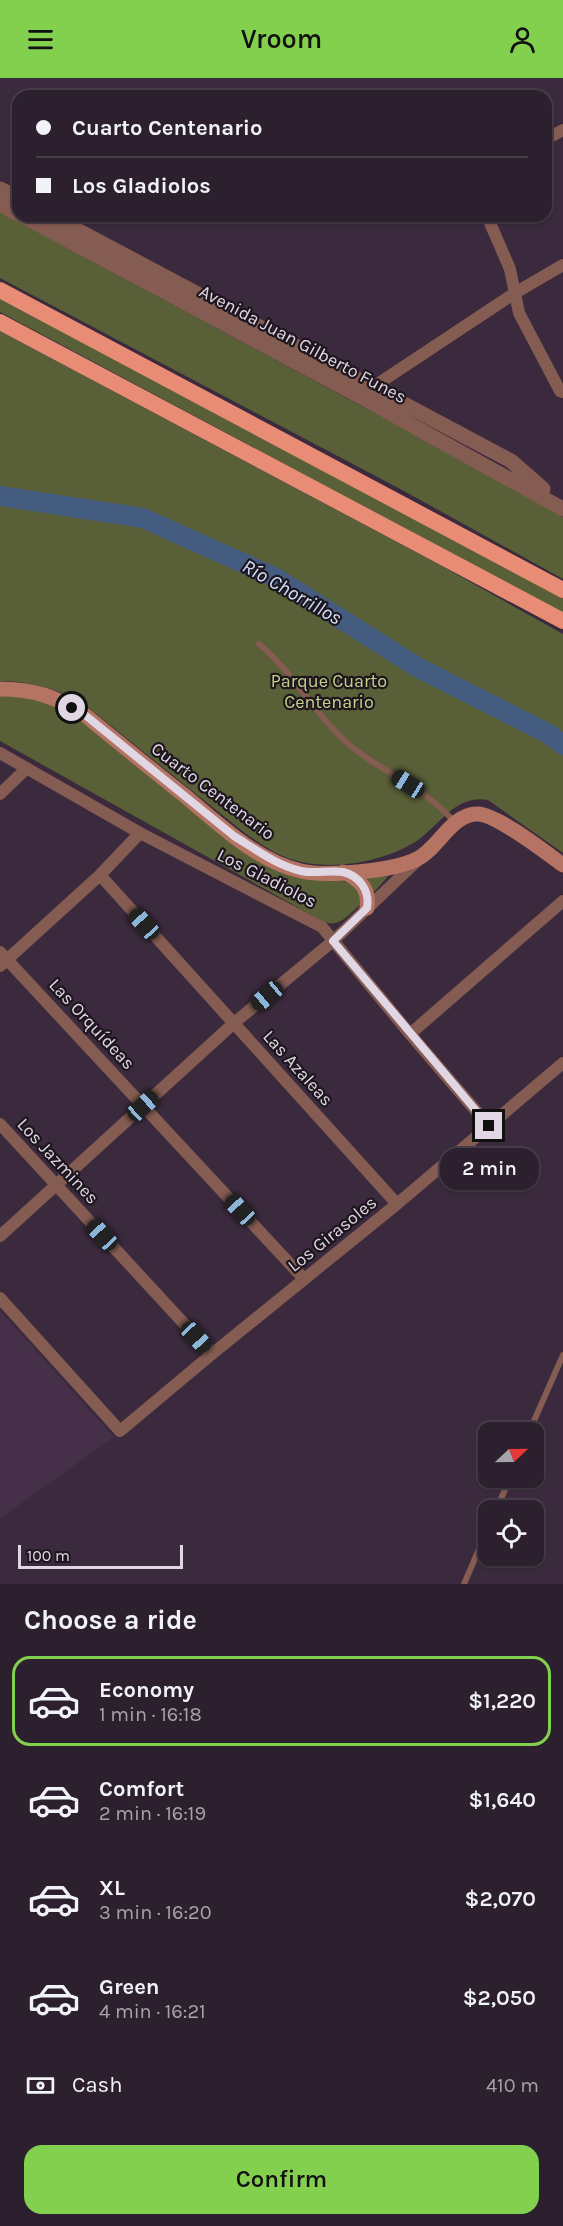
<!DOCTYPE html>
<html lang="en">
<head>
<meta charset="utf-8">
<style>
	:root { --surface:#2c202e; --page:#382d3a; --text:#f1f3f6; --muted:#a6a3aa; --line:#483e4a; --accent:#83d04f }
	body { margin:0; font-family:Karla,sans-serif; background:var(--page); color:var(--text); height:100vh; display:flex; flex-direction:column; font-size:22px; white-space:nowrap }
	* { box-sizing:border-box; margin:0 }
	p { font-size:20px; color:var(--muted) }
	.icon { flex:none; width:33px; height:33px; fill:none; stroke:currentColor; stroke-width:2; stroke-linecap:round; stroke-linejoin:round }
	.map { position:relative; height:1506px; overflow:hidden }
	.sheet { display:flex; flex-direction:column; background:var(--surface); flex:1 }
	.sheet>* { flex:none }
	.guide { position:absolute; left:12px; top:12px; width:540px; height:132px; border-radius:18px; box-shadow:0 2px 4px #0004,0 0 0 2px var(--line); display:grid; align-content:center; height:132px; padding:0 24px; background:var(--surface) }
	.needle { width:39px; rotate:68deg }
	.buttons { position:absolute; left:478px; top:1344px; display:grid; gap:12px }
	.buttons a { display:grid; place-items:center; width:66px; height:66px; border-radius:12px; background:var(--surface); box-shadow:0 2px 4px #0004,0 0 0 2px var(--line); font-size:30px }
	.scale { position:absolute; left:18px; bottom:15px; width:165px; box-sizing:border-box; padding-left:6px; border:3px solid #e1d6e3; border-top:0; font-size:16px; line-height:21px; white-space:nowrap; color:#e1d6e3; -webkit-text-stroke:4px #1d161e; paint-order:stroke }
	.end { position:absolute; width:27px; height:27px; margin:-14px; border:8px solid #e1d6e3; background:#111; box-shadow:0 0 0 3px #111 }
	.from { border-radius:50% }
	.bubble { position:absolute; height:42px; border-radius:18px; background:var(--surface); box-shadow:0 2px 4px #0004,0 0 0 2px var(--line); font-size:20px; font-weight:600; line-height:42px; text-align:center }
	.car { position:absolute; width:18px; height:36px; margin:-18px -9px; border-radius:8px; box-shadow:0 0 4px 2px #0007; background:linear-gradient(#222 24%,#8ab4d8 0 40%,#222 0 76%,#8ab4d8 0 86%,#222 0) }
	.guide b { display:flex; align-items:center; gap:21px; height:57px; font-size:22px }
	.guide b+b { border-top:2px solid var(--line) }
	.guide i { width:15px; height:15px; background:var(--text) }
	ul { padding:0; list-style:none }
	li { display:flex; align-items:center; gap:18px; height:90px; margin:0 12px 9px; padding:0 12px; border:3px solid transparent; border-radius:18px }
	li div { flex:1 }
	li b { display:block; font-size:22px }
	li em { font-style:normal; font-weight:600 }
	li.current { border-color:var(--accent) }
	li>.icon { width:54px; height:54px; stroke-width:1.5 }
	h2 { padding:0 24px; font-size:27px; line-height:72px }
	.pay { display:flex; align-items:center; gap:15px; height:66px; padding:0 24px; font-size:22px }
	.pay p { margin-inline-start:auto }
	.action { display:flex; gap:12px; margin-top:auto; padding:12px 24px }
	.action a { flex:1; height:69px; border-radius:18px; background:var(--accent); color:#111; font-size:24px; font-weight:600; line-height:69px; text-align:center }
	header { display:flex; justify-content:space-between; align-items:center; height:78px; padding:0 24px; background:var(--accent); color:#111; font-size:27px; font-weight:600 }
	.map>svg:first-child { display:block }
</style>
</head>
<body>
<header><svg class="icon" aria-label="menu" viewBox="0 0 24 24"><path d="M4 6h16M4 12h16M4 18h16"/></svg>Vroom<svg class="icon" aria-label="person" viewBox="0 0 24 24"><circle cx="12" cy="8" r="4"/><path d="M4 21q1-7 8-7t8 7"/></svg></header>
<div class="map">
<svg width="563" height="1506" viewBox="0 0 563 1506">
	<rect width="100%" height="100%" fill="#3b2a3d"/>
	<path fill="#463049" d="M0,1233L114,1359L0,1440Z"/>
	<path fill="#595f37" d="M0,133C187,236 377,334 563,439V501L404,413L0,200Z
		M0,218L563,519V535L0,234Z
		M0,253L440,487L563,556V775L488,722C458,717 443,742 422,759C391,783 332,794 294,782C276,777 261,766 246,756L80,623C54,610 29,603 0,603Z
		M0,617L28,619L49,625L83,644L229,760L361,810V826C349,836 340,850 324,844L0,663Z
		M393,793L374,814L370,808L359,799Z"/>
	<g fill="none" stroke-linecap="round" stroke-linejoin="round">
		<path stroke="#455c81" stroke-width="20" d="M0,418L143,440L276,500L417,589L549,656L563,667"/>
		<path stroke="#855c52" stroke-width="6" d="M259,566C293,594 313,634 345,663C379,694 426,709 455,745
			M529,1354L563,1277
			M496,1432L510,1400
			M464,1506L489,1448"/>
		<path stroke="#855c52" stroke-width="12" d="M546,61L563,52
			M487,138L510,191L519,235L560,313L563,314
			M367,313L515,215L563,187
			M0,675L140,755L322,849L410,956L489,1048
			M0,716L27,690
			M100,797L397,1126
			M0,874L304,1201
			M0,888L100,797L140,755
			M410,956L563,823
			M0,1046L212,1276
			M0,1158L234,945L333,863L416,784
			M0,1220L120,1353L212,1276L397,1126L563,985"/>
		<path stroke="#855c52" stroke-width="15" d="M0,111L18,120
			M0,126L18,136
			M23,138L359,318L563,431
			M51,138L511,383L543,411"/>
		<path stroke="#b47363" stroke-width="15" d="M0,611C35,611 56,619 85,637C118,664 151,691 184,717C218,745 256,783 301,793C327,799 394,793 417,781C438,771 452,735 478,736C498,737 545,774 563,787
			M343,794C359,801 370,810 367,830"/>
		<path stroke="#e88c75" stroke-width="16" d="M0,212L563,512
			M0,244L563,543"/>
	</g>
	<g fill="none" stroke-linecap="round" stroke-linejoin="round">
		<path stroke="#e1d6e3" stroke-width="8" d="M72,630L85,637L234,758C255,771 276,787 301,793C314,796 331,792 343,794C360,798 370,813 367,830L333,863L489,1048"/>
	</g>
	<g text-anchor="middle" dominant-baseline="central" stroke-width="4.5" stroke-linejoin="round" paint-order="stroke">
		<g font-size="18" fill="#e1d6e3" stroke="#1d161e">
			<text transform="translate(303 266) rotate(28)">Avenida Juan Gilberto Funes</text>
			<text transform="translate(213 713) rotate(37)">Cuarto Centenario</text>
			<text transform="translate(267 800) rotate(27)">Los Gladiolos</text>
			<text transform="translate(92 946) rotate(47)">Las Orquídeas</text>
			<text transform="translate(298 990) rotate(48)">Las Azaleas</text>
			<text transform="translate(58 1083) rotate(47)">Los Jazmines</text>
			<text transform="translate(332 1156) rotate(-39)">Los Girasoles</text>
		</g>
		<g font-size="18" fill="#c7d289" stroke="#1d161e">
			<text x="329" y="603">Parque Cuarto<tspan x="329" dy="21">Centenario</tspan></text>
		</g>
		<g font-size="20" font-style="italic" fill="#d1e1fa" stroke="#1d161e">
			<text transform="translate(292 514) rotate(30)">Río Chorrillos</text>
		</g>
	</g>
</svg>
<div class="buttons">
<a><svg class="needle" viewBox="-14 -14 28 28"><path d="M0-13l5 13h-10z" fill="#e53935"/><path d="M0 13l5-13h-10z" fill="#a6a3aa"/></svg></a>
<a><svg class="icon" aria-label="locate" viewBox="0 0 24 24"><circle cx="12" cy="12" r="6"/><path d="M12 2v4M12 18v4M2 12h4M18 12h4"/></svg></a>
</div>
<div class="scale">100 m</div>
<i class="end from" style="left:72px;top:630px"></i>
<i class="end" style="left:489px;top:1048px"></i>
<div class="bubble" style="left:440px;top:1070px;width:99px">2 min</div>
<i class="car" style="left:408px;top:706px;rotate:302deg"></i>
<i class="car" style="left:144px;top:846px;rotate:318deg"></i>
<i class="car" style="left:267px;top:918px;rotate:230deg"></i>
<i class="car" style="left:143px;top:1028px;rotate:48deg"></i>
<i class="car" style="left:240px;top:1132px;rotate:317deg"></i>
<i class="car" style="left:102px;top:1157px;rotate:317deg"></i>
<i class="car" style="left:196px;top:1259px;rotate:137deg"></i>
<div class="guide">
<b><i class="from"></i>Cuarto Centenario</b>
<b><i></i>Los Gladiolos</b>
</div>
</div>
<section class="sheet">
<h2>Choose a ride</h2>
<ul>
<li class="current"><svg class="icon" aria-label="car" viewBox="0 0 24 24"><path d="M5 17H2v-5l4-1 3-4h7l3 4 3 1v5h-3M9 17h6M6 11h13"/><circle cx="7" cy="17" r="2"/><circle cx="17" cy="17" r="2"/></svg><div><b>Economy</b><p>1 min · 16:18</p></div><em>$1,220</em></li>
<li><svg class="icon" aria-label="car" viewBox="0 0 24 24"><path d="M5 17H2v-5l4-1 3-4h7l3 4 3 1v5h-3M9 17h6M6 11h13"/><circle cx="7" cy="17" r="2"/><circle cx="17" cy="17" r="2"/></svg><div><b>Comfort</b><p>2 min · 16:19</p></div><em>$1,640</em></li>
<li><svg class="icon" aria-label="car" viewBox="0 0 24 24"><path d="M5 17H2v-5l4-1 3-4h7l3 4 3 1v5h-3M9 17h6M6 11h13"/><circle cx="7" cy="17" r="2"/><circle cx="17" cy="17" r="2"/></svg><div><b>XL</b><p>3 min · 16:20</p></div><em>$2,070</em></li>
<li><svg class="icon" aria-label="car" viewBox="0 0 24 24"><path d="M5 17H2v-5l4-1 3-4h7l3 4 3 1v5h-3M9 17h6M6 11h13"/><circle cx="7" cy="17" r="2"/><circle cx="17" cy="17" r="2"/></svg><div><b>Green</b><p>4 min · 16:21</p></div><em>$2,050</em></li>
</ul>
<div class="pay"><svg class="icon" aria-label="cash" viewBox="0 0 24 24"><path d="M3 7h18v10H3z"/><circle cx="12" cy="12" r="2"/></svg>Cash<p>410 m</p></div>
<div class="action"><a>Confirm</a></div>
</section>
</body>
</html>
